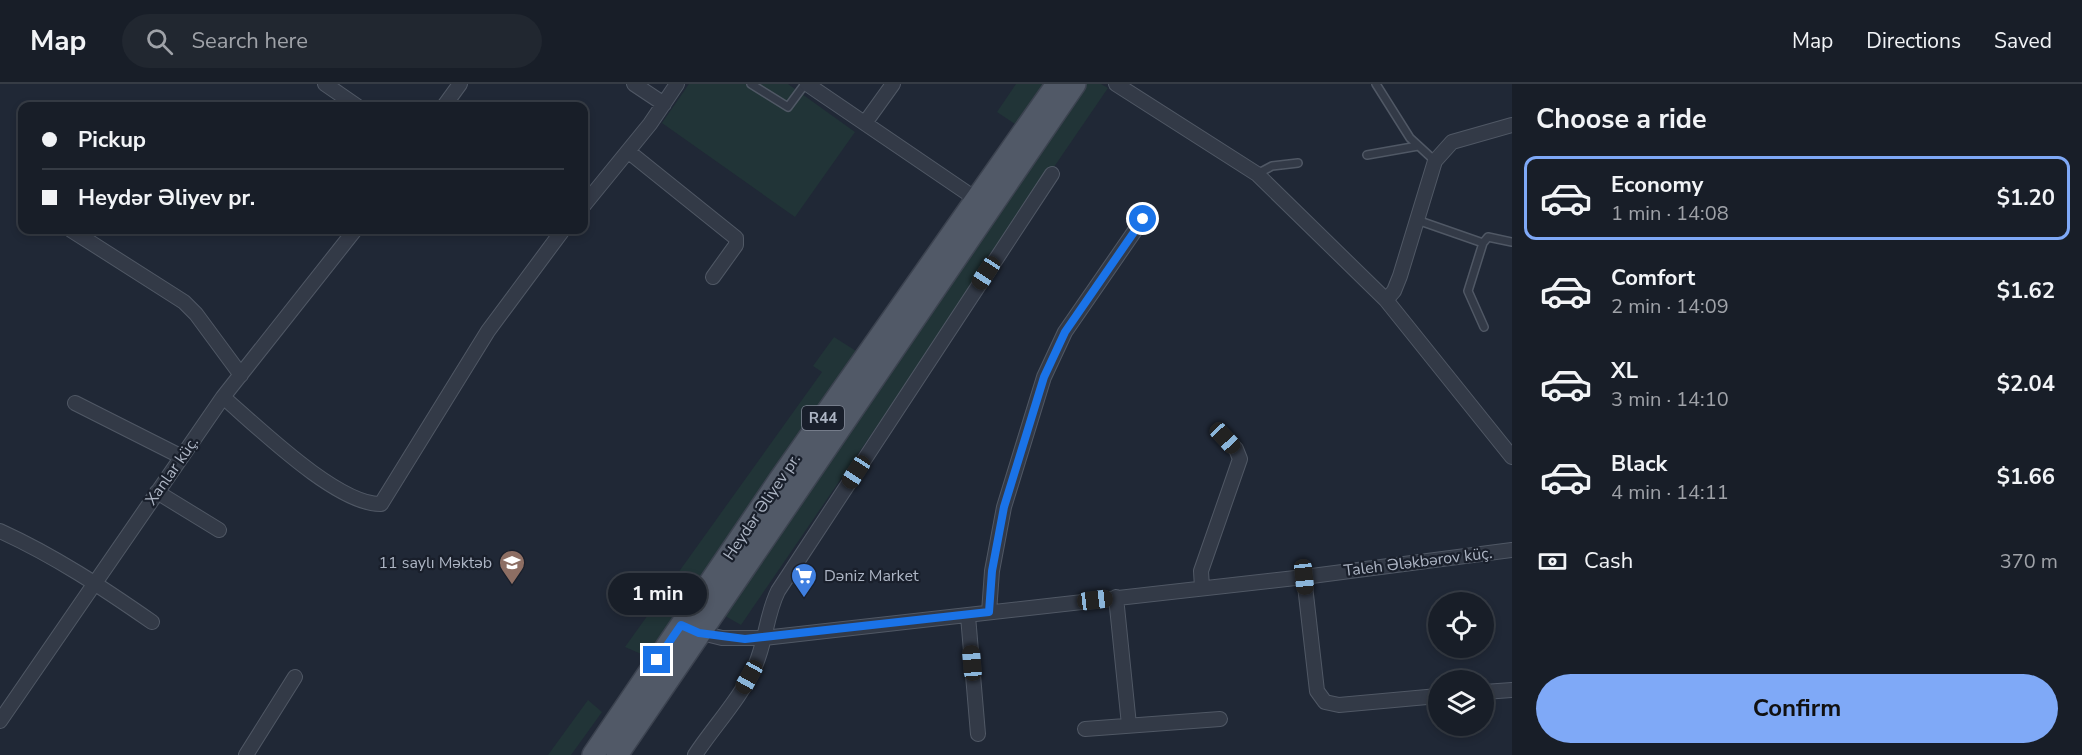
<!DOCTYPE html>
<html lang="en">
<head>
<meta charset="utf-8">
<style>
	:root { --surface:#181e28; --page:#212730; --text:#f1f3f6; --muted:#9fa2a8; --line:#363c45; --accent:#7fa9f7 }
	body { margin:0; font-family:"Nunito Sans",sans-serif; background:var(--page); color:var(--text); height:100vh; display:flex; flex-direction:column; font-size:22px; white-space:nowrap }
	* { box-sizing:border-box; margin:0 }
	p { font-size:20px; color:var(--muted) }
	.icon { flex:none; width:33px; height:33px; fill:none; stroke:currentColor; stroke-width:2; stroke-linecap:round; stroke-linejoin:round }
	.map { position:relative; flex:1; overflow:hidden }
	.panel { display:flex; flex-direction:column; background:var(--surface); width:570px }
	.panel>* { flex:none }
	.hud { position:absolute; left:18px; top:18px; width:570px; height:132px; border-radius:12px; box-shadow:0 3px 9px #0003,0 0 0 2px var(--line); display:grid; align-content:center; height:132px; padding:0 24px; background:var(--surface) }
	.controls { position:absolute; left:1428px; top:508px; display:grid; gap:12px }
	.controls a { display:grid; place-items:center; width:66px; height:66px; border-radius:50%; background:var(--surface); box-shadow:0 3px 9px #0003,0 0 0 2px var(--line); font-size:30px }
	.end { position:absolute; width:27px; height:27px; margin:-14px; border:8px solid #1a73e8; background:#fff; box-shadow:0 0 0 3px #fff }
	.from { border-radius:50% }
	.bubble { position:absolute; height:42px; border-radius:21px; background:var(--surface); box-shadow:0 3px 9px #0003,0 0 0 2px var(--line); font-size:20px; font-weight:700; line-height:42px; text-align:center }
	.car { position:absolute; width:18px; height:36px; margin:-18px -9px; border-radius:8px; box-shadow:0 0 4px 2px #0007; background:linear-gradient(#222 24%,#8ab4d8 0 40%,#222 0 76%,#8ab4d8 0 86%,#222 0) }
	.hud b { display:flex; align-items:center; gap:21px; height:57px; font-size:22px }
	.hud b+b { border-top:2px solid var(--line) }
	.hud i { width:15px; height:15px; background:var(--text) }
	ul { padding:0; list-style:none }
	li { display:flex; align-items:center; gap:18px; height:84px; margin:0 12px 9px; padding:0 12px; border:3px solid transparent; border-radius:12px }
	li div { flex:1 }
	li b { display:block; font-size:22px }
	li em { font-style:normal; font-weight:700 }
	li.selected { border-color:var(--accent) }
	li>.icon { width:54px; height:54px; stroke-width:1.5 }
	h2 { padding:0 24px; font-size:27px; line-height:72px }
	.pay { display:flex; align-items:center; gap:15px; height:66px; padding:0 24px; font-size:22px }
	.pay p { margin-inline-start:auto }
	.button { display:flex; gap:12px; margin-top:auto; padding:12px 24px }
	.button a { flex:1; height:69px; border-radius:36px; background:var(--accent); color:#111; font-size:24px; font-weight:700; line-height:69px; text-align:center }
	header { display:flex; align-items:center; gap:36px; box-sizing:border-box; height:84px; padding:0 30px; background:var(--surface); border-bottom:2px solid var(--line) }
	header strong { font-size:28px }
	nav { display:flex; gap:33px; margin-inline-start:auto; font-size:21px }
	.search { width:420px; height:54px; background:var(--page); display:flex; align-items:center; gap:15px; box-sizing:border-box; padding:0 21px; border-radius:33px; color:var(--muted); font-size:22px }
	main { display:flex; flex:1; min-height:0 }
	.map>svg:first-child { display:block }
</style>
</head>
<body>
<header>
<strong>Map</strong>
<div class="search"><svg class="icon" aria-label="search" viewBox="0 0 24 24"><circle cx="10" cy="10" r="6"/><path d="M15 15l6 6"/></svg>Search here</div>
<nav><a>Map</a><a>Directions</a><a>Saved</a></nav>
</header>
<main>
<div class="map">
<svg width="1512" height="671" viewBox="0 0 1512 671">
	<rect width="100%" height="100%" fill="#202836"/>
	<path fill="#213437" d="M689,0H788L855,48L795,133L662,39Z
		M1016,0H1047L1018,42L997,28Z
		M1084,0H1101L1108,4L741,541L720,529Z
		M834,253L856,267L646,572L625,563L822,288L813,282Z
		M588,616L602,628L571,671H548Z"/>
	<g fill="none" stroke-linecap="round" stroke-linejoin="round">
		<defs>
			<path id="service" d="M751,0L788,23L805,0
				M1376,0L1410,54L1435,77
				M1367,71L1418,62
				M1257,90L1272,82L1298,79
				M1417,136L1483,159L1468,207L1484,243
				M1483,159L1488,153L1512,158"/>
			<path id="minor" d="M325,0L357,22
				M634,0L664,20
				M807,0L976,115
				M1116,0L1257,90L1386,216
				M444,22L460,0
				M865,39L893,0
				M1512,41L1452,58L1435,77L1400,192L1394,207L1386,216L1512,373
				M629,68L736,154V161L713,193
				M584,121L650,40L677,0
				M71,146L184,218L196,230L241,291
				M223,313C258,343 337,421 381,420L488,247L563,146
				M75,319L182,373
				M157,408L219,446
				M0,447C55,472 103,504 152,538
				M1304,493L1317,607L1325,618L1339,621L1438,612
				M1202,504L1201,487L1240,375L1236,365L1225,354
				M1116,513L1129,641
				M989,528L992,487L1004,423L1044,293L1065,248L1143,135
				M968,532L978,650
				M694,547L722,554H764L1304,493L1512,466
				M1484,608L1512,606
				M0,637L223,313L355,146
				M1085,645L1220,635
				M246,671L295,593
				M695,671C714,642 741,614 755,582C766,558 766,531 778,507L1052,90"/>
			<path id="primary" d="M593,671L780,395L1057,0
				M617,671L1075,0"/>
		</defs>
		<use href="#service" stroke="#505865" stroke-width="10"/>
		<use href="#minor" stroke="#505865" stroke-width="16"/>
		<use href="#primary" stroke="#3c4350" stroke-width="24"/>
		<use href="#service" stroke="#333a47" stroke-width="7"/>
		<use href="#minor" stroke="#333a47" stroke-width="14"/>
		<use href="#primary" stroke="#515967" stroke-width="21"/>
	</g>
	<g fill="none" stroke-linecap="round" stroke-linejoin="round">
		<path stroke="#1a73e8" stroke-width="8" d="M657,576L681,541L699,549L745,555L989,528L992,487L1004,423L1044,293L1065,248L1143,135"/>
	</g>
	<defs>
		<symbol id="school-pin" viewBox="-11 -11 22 30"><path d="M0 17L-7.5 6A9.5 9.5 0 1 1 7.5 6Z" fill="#8d6e63" stroke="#191f2b"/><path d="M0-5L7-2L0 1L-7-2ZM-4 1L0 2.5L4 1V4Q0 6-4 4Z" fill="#fff"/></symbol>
		<symbol id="supermarket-pin" viewBox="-11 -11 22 30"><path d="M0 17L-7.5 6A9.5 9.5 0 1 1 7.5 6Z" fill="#3f7fe0" stroke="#191f2b"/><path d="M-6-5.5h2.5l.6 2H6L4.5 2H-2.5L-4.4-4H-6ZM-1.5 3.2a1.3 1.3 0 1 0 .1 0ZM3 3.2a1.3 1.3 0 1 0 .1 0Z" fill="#fff"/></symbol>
	</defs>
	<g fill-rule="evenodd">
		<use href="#school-pin" x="497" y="464" width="30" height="40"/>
		<use href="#supermarket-pin" x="789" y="477" width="30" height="40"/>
	</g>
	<g text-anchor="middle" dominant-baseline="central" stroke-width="4.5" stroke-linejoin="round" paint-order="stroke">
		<rect fill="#191f2b" stroke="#818896" stroke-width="1.5" x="802" y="322" width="42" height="24" rx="4.5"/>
		<g font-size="15" font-weight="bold" fill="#adb5c4">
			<text x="823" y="334">R44</text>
		</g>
		<g font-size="16" fill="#adb5c4" stroke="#191f2b">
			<text transform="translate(172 387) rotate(-55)">Xanlar küç.</text>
			<text transform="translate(762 423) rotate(-56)">Heydər Əliyev pr.</text>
			<text transform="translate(1418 478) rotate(-7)">Taleh Ələkbərov küç.</text>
		</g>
		<g font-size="16" fill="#adb5c4" stroke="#191f2b" text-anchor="end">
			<text x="492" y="479">11 saylı Məktəb</text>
			<text x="824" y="492" text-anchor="start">Dəniz Market</text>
		</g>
	</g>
</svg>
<div class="controls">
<a><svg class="icon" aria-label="locate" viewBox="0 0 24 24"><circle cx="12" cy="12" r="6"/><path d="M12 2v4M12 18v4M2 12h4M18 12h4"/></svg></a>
<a><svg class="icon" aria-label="layers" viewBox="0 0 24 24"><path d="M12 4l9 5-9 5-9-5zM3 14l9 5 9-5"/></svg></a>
</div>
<i class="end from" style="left:1143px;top:135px"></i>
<i class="end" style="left:657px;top:576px"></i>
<div class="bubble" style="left:608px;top:489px;width:99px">1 min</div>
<i class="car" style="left:986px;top:189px;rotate:213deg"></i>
<i class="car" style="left:1225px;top:354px;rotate:137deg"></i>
<i class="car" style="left:856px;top:388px;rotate:213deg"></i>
<i class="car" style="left:1304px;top:493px;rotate:174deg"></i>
<i class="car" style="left:1095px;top:516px;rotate:83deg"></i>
<i class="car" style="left:972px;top:579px;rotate:355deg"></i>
<i class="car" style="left:749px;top:593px;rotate:209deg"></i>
<div class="hud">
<b><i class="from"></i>Pickup</b>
<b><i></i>Heydər Əliyev pr.</b>
</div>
</div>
<section class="panel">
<h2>Choose a ride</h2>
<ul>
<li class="selected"><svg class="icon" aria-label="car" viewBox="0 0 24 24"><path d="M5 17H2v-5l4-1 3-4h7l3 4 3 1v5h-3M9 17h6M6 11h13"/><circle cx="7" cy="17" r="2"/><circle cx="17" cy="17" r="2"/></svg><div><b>Economy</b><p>1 min · 14:08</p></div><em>$1.20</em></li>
<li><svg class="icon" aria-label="car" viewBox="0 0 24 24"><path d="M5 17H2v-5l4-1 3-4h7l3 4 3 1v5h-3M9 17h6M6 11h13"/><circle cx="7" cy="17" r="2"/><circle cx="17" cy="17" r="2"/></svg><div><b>Comfort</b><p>2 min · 14:09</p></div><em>$1.62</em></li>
<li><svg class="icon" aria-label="car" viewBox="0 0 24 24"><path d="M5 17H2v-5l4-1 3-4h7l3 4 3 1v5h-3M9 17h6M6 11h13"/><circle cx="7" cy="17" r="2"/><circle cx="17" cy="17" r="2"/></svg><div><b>XL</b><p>3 min · 14:10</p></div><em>$2.04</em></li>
<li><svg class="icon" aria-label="car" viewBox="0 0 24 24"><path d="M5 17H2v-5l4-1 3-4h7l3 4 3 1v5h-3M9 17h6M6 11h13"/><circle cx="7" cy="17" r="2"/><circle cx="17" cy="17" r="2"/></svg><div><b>Black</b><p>4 min · 14:11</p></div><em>$1.66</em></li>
</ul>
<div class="pay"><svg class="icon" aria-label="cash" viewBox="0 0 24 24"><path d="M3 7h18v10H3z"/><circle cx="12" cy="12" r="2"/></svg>Cash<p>370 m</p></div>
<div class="button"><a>Confirm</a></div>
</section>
</main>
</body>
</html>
